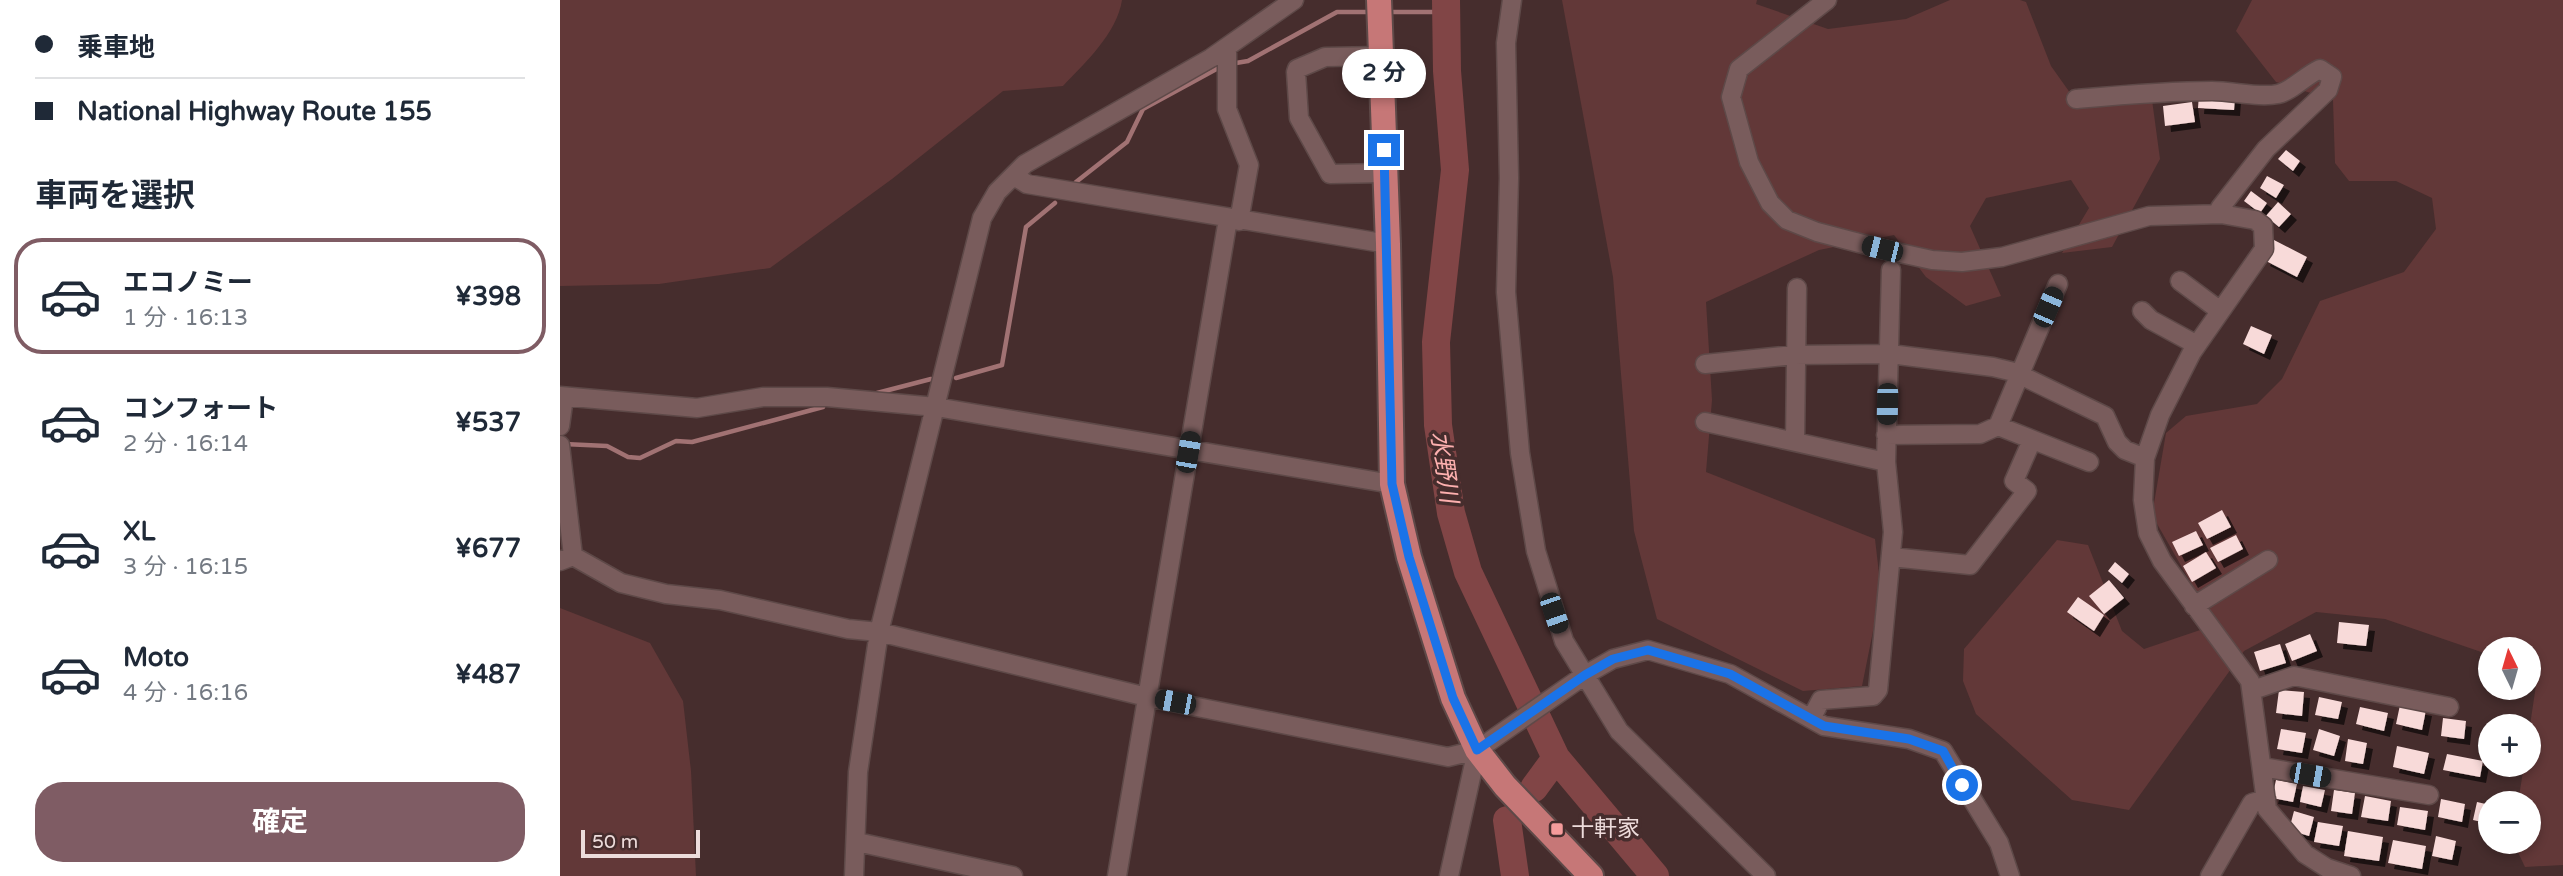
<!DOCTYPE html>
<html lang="ja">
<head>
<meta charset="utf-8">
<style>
	:root { --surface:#fff; --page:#f6f6f7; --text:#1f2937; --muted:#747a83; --line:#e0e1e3; --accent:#7f5c64 }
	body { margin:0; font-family:"Varela Round","Noto Sans JP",sans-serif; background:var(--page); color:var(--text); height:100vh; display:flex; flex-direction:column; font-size:26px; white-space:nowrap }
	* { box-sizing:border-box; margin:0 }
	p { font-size:23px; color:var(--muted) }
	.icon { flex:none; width:38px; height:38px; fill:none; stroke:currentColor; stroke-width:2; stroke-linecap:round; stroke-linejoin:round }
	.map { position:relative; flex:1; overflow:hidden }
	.drawer { display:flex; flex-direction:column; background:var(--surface); width:560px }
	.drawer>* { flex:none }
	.banner { display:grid; align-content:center; height:154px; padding:0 35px; background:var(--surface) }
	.needle { width:46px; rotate:355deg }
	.buttons { position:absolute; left:1918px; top:637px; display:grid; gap:14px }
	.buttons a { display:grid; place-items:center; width:63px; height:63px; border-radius:50%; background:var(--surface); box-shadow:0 4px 10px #0003; font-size:35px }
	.scale { position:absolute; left:21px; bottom:18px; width:119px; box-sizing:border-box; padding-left:7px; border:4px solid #eddcdb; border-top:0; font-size:19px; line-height:24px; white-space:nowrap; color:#eddcdb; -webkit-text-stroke:5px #462d2d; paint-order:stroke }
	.end { position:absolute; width:32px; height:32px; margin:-16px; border:9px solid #1a73e8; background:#fff; box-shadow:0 0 0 4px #fff }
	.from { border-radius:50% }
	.bubble { position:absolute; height:49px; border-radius:24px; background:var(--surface); box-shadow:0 4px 10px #0003; font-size:23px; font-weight:700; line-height:49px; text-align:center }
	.car { position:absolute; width:21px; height:42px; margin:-21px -10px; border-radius:9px; box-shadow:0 0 5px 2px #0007; background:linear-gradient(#222 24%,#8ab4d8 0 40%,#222 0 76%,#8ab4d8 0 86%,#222 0) }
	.banner b { display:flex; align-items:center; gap:24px; height:66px; font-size:26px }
	.banner b+b { border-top:2px solid var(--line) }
	.banner i { width:18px; height:18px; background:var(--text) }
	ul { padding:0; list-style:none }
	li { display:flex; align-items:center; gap:21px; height:116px; margin:0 14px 10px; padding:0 21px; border:4px solid transparent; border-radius:28px }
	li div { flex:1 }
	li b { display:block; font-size:26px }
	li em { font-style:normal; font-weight:700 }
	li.current { border-color:var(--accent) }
	li>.icon { width:63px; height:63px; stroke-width:1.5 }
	h2 { padding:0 35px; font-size:32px; line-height:84px }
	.action { display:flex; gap:14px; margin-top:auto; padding:14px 35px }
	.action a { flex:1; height:80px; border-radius:28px; background:var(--accent); color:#fff; font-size:28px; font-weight:700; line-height:80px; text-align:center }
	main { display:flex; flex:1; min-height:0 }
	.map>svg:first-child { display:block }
</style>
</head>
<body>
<main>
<section class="drawer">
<div class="banner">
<b><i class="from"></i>乗車地</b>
<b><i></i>National Highway Route 155</b>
</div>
<h2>車両を選択</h2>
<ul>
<li class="current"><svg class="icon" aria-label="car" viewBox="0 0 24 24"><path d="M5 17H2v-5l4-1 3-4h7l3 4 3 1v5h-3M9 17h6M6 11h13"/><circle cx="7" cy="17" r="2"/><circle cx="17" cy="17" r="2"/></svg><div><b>エコノミー</b><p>1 分 · 16:13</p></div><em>¥398</em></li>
<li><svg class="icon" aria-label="car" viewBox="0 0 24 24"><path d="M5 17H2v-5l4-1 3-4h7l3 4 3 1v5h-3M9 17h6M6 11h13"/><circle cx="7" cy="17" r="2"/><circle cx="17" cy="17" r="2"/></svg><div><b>コンフォート</b><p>2 分 · 16:14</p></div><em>¥537</em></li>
<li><svg class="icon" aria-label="car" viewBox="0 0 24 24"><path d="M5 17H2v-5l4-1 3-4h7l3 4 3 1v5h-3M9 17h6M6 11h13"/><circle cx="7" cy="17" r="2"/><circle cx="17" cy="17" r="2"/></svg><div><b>XL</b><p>3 分 · 16:15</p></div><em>¥677</em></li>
<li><svg class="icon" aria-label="car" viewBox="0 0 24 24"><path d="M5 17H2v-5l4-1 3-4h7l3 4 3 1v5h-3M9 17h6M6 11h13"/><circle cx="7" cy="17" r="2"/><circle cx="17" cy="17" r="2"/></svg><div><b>Moto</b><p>4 分 · 16:16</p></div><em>¥487</em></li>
</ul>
<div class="action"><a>確定</a></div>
</section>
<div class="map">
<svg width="2003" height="876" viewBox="0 0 2003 876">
	<defs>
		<filter id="shadow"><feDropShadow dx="6" dy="6" stdDeviation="0" flood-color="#0009"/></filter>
	</defs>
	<rect width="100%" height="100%" fill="#462d2d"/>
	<path fill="#623838" d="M0,0H562C557,33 525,63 503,86L443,91L332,179L210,268L99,284L0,286Z
		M1002,0H1197L1196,4L1268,29L1346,19L1390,0H1460L1466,2L1491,66L1513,97L1590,85L1600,159L1552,247L1502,253L1529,208L1511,180L1426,198L1410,226L1441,296L1406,306L1366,277L1334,235L1259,250L1146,302L1152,400L1146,472L1315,539L1321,591L1302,686L1243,691L1097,619L1074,531L1053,277Z
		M1692,0H2003V865L1965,867L1953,842H1969V803H1958L1964,765H1969V732L1978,672L1969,668V649H1930V655L1825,619L1756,612L1684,651L1569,810L1512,800L1416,714L1403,681L1404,649L1497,540L1528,545L1562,631L1584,649L1655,625L1592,515L1606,433L1626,416L1697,404L1722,379L1760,301L1844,272L1876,229L1872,198L1836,181H1789L1775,163L1773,100L1716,82L1676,31Z
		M0,608L90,643L123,701L131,771L136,876H0Z"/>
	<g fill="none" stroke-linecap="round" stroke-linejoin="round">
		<path stroke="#a17273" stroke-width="4.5" d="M826,12H886
			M670,64L688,61L777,12H810
			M516,182L567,142L583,109L662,66
			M396,378L442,365L466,227L495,203
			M317,393L371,379
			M4,444L47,446L68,457L80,458L116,441L132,442L263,407"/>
		<path stroke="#814546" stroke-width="28" d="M886,0L887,71L895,170L876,342L878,425L891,513L908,572L996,758L1095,876
			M974,788L996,758
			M947,820L955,876"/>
	</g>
	<path fill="#f8dad9" filter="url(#shadow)" d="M1639,94L1675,96L1674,110L1638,108Z
		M1632,102L1635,122L1605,126L1603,106Z
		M1726,150L1740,161L1733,171L1718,159Z
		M1707,176L1724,185L1716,198L1700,188Z
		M1691,191L1707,203L1700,213L1684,201Z
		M1718,202L1731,214L1719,227L1706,216Z
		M1714,240L1747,257L1737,277L1704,260Z
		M1691,326L1712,335L1704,354L1683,344Z
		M1662,510L1671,527L1647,539L1638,523Z
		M1636,531L1643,545L1619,556L1612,542Z
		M1676,535L1683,549L1658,562L1650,548Z
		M1646,552L1656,568L1632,582L1623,566Z
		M1555,562L1569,574L1562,583L1548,571Z
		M1549,580L1564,598L1544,614L1529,596Z
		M1518,597L1544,615L1534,631L1507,612Z
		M1779,622L1809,625L1806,646L1777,643Z
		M1750,634L1757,651L1732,661L1725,644Z
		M1720,644L1726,663L1700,671L1694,652Z
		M1719,690L1744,692L1742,716L1716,713Z
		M1759,697L1782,702L1778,719L1755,715Z
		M1840,705L1866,710L1862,730L1836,724Z
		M1800,707L1828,713L1824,731L1796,724Z
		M1883,718L1906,721L1904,739L1881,736Z
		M1721,729L1746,733L1742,753L1717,749Z
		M1759,729L1780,736L1774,756L1753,750Z
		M1788,739L1807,743L1803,764L1785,761Z
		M1837,746L1869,753L1864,774L1833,767Z
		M1887,754L1923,761L1920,777L1883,770Z
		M1716,780L1737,784L1733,802L1712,798Z
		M1743,786L1765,790L1761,807L1740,802Z
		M1774,790L1795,793L1792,814L1771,811Z
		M1805,796L1831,801L1828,821L1801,817Z
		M1881,799L1905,804L1902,822L1878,817Z
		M1917,802L1930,805V824L1913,820Z
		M1840,807L1868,811L1865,830L1837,825Z
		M1734,811L1754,817L1749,836L1729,830Z
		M1758,822L1783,826L1779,846L1754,842Z
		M1788,831L1823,837L1819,861L1784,856Z
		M1876,836L1896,841L1892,860L1872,856Z
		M1833,840L1866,846L1862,869L1828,863Z"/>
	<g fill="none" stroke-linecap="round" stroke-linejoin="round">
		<defs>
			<path id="minor" d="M952,0L946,43L949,178L946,292L960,453L976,551L1004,641L1059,731L1206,876
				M1267,0L1179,69L1171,97L1189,162L1210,203L1227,220L1257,232L1322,249L1372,260L1402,262L1442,257L1589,216L1661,214L1695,220L1703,226L1704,249L1632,352L1600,415L1585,458L1583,500L1588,533L1602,561L1690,681L1707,809L1745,854L1767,868L1791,876
				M667,48V109L689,165L679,221
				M821,56L765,57L737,69L736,72L739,118L770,174L825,173
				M1516,99C1562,95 1607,91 1652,91C1673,91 1699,98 1718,94C1732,91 1746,75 1760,69L1772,77L1768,90L1706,149L1660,208L1661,214
				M454,176L467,184L828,244
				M1620,281L1659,310
				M1582,311L1591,320L1637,345
				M1145,364L1234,355L1330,354L1433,367L1454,372L1545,416L1557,442L1565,450L1585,458
				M0,396L137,408L203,397H267L376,407L832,484
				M1145,422L1326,462
				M0,426L4,397
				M1438,426L1529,462
				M1326,435L1420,434L1438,426L1498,284
				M1235,442L1237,288
				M0,445L13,556
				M1331,557L1410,565L1467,491L1454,481L1472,440
				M0,561L13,556L61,583L106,594L160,600L288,629L319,632L587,697L888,757L917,750L1025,675L1053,659L1088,650L1170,674L1264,726L1349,739L1383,751L1439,843L1450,876
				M1634,606L1708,560
				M1693,690L1734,676L1889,707
				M1252,717L1261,700L1313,696L1318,690L1333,532L1326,462L1331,270
				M1702,767L1869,795
				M297,842L453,876
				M294,876L298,772L319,632L422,218L437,192L465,164L651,58L734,0
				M557,876L668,219
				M889,876L917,750
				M1650,876L1692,803L1706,799"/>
			<path id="highway" d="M819,0L828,244L832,484L849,557L893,698L917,750L945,786L1031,876"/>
		</defs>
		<use href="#minor" stroke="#5e4948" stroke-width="21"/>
		<use href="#highway" stroke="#5e4948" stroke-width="28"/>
		<use href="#minor" stroke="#795c5c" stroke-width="18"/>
		<use href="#highway" stroke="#c67777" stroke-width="24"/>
	</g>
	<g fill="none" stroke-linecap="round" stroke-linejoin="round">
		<path stroke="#1a73e8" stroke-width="9" d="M824,150L832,484L849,557L893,698L917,750L1025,675L1053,659L1088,650L1170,674L1264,726L1349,739L1383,751L1402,785"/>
	</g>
	<rect fill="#f59b9b" stroke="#462d2d" stroke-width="2.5" x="990" y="822" width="14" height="14" rx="3.5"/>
	<g text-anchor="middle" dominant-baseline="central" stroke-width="7" stroke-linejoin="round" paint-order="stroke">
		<g font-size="23" fill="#eddcdb" stroke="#462d2d" text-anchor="start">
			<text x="1011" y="829">十軒家</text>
		</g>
		<g font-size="24" font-style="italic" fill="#fdb0af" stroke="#462d2d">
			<text transform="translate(884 467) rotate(82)">水野川</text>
		</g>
	</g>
</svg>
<div class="buttons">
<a><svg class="needle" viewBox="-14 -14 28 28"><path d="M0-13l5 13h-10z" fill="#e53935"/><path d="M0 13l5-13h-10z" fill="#747a83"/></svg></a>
<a>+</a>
<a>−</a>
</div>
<div class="scale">50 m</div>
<i class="end from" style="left:1402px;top:785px"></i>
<i class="end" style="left:824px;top:150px"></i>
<div class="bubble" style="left:782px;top:49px;width:84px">2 分</div>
<i class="car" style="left:1322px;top:249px;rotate:284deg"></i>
<i class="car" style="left:1488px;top:307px;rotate:23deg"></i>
<i class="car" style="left:1327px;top:404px;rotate:181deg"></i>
<i class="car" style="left:628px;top:452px;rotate:10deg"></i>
<i class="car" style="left:994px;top:613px;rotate:161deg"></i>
<i class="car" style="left:615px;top:702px;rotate:281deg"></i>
<i class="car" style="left:1750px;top:775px;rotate:100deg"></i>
</div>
</main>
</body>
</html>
